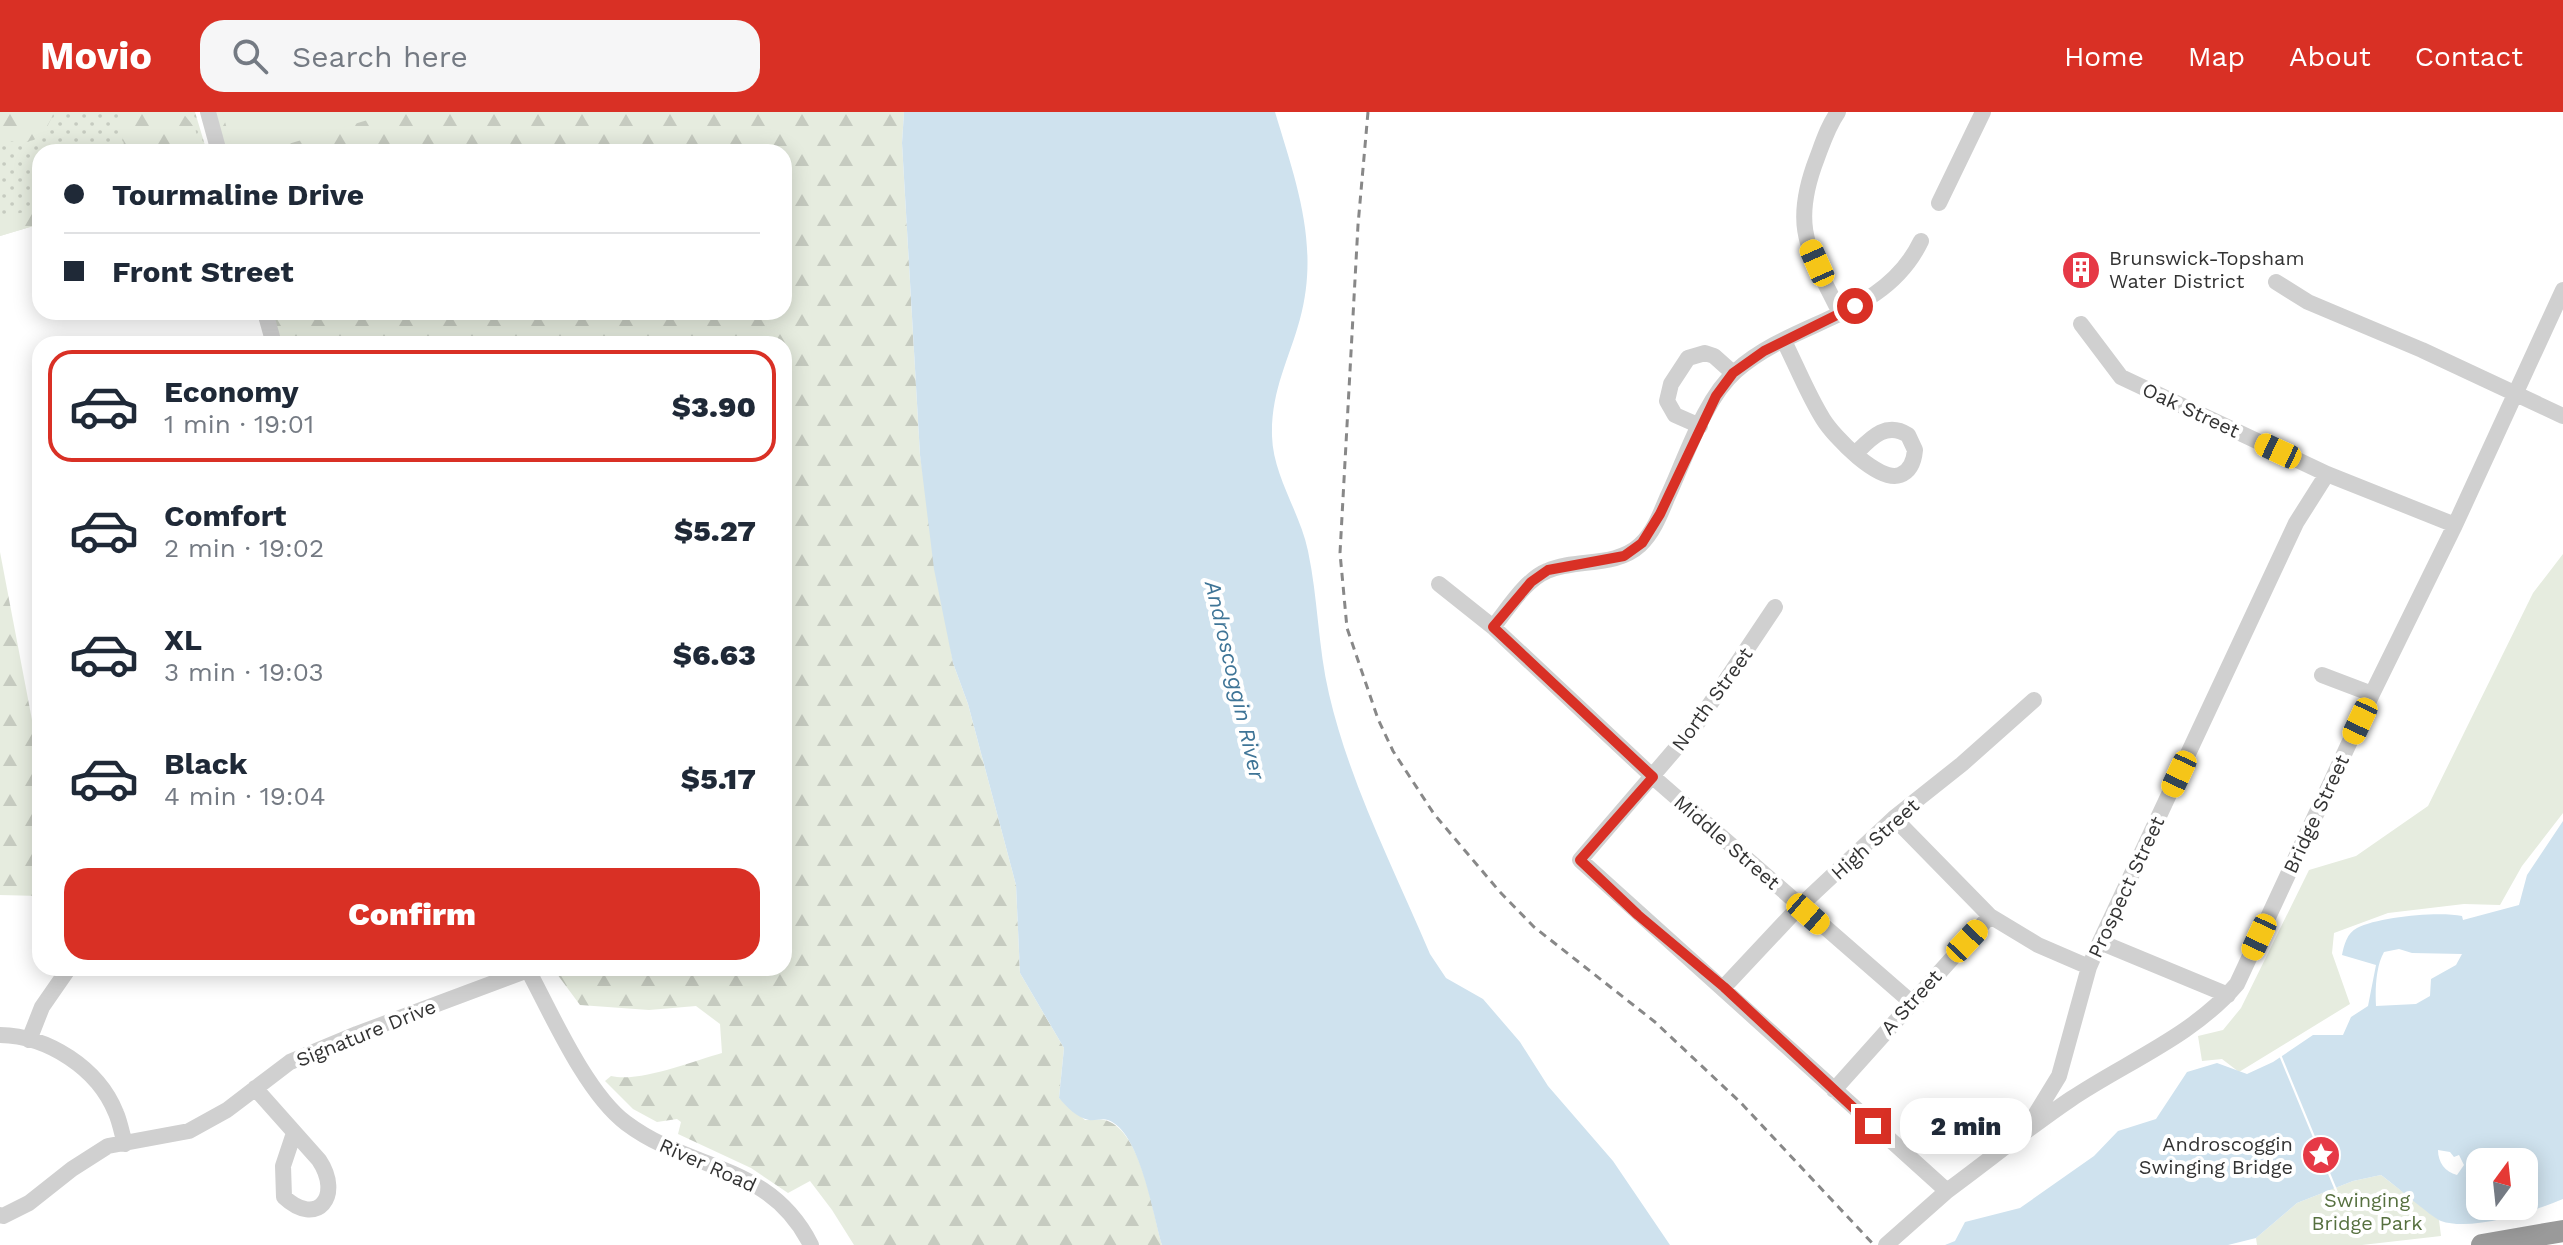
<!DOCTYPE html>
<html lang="en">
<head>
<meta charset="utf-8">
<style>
	:root { --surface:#fff; --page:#f6f6f7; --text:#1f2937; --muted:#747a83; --line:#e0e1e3; --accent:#d93025 }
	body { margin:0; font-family:"Work Sans",sans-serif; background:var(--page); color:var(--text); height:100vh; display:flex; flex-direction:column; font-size:30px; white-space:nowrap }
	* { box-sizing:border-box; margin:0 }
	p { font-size:26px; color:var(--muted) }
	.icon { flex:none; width:44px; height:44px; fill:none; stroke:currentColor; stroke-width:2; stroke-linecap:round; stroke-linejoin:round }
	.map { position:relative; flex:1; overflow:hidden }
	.drawer { position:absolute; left:32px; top:224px; width:760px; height:640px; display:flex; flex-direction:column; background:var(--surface); border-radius:24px; box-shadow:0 4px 20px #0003 }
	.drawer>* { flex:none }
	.hud { position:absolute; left:32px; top:32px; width:760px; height:176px; border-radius:24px; box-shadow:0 4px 20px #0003; display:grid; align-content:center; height:176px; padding:0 32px; background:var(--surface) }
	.needle { width:52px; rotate:15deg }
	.controls { position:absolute; left:2466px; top:1036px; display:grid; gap:16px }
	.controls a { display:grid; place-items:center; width:72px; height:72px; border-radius:16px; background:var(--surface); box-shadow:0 4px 20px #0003; font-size:40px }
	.end { position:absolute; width:36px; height:36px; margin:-18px; border:10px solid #d93025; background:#fff; box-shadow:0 0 0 4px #fff }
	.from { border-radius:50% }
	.bubble { position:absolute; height:56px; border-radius:24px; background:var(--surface); box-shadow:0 4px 20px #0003; font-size:26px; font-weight:800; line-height:56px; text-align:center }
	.car { position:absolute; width:24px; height:48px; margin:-24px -12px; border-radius:10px; box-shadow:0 0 6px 2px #0007; background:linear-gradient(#f5c518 24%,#345 0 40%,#f5c518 0 76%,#345 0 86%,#f5c518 0) }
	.hud b { display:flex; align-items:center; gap:28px; height:76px; font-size:30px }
	.hud b+b { border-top:2px solid var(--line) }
	.hud i { width:20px; height:20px; background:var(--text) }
	ul { padding:14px 0 0; list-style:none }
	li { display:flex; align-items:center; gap:24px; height:112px; margin:0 16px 12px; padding:0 16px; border:4px solid transparent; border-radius:24px }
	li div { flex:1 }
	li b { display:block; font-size:30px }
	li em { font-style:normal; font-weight:800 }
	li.selected { border-color:var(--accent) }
	li>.icon { width:72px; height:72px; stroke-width:1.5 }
	.button { display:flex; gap:16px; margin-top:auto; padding:16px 32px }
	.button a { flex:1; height:92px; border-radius:24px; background:var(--accent); color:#fff; font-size:32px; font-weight:800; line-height:92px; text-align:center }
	header { display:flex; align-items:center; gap:48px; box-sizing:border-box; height:112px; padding:0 40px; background:var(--accent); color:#fff }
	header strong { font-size:38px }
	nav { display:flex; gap:44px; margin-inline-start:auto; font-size:28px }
	.search { width:560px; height:72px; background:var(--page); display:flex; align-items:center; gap:20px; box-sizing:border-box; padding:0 28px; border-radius:24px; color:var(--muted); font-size:30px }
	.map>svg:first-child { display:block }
</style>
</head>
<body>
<header>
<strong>Movio</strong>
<div class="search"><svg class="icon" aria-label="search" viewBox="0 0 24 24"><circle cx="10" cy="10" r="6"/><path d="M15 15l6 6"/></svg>Search here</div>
<nav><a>Home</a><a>Map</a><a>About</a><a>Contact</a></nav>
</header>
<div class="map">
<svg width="2563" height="1133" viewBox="0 0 2563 1133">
	<defs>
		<pattern id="grass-dots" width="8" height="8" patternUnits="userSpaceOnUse" patternTransform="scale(2)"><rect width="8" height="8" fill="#e6ecdf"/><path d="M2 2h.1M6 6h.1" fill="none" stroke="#c6cbc0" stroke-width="1.8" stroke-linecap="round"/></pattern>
		<pattern id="forest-firs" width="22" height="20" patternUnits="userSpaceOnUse" patternTransform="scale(2)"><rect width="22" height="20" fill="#e6ecdf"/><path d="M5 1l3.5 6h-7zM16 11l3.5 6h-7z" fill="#c6cbc0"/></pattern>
	</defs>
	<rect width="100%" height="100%" fill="#fff"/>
	<path fill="url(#grass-dots)" d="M0,0H195L207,40H40V112L0,124Z"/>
	<path fill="url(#forest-firs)" d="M0,0H54C41,32 33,32 0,28Z
		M119,0H182L195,16L201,40H125Z
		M216,0H904L902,31L920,343L953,551L968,592L1016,773L1020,861L1064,936L1059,986L1085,1008C1093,1008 1103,1006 1110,1010C1142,1025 1153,1101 1162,1133H854L832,1098L810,1069L788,1081L751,1056L678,1022L681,1010L677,1007L657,1010L633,997L605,969L611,964C639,971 693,949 722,941L720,912L696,894L649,898L580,893L557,862L593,856H784V232H280L271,200H784V40H225Z
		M40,96V112L0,124V106Z
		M0,440L40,650V784L0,783Z"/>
	<path fill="#e6ecdf" d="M222,0H394L262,40H234Z
		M2563,442V701L2522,754L2500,793L2464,792L2388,801L2334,821L2332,841L2350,892L2239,960L2222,947L2202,949L2198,924L2223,918L2241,896L2309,758L2356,744L2428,694L2533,481Z
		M2381,1063L2439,1108L2441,1124L2362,1133H2257L2256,1126L2297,1091L2353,1069Z"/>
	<path fill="#cfe2ee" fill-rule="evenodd" d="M904,0H1275C1296,70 1320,133 1300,207C1289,248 1271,278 1272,324C1273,364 1300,400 1308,439C1318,486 1318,535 1329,582C1350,672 1394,757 1430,842L1446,866L1483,887L1520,930L1548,974L1613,1049L1670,1133H1162C1153,1103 1140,1019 1108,1008C1102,1006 1095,1009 1089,1008C1077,1006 1067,995 1059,986L1064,936L1020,861L1016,773L968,592L953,551L934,457L920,343L902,31Z
		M2563,709V1087C2534,1099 2472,1120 2441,1109C2431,1105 2394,1072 2381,1063L2353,1069L2297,1091L2256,1126L2228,1133H1945L1955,1129L1965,1110L2020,1096L2094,1044L2118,1019L2156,1007L2187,960L2217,951L2247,962L2273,950L2313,923H2343L2351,905L2368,894L2376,853L2342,843C2344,833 2347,821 2357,816C2378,805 2438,799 2462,804L2463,808L2519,793L2527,763ZM2399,837L2412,841L2462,842L2456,853L2431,867L2430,884L2416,892L2376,894C2375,877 2376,854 2384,840ZM2438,1038L2450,1040L2454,1045L2459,1043L2464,1053L2457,1063C2445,1060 2438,1050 2438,1038ZM2480,1050H2524V1094H2480Z"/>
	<path fill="#fff" d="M2280,940L2338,1080L2336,1081L2278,941Z"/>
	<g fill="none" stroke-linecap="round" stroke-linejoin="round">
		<path stroke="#d0d0d0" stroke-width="16" d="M208,0L219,40
			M1838,0C1828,14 1823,30 1817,46C1790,116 1809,138 1840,201
			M1939,91L1983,0
			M2276,170L2308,190L2422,238L2563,304
			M265,200L274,232
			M2081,212L2121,265L2327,362L2455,413
			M1784,229C1797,255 1808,283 1823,307C1834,325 1879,371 1900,363C1911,359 1914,349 1915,338L1908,323C1886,309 1871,326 1856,341
			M1700,314L1675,303L1667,289L1671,272L1688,246L1705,241L1714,244L1733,261
			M1439,472L1493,515L1653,665L1911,890
			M1775,495L1696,613L1580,748L1947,1079C1988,1049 2028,1016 2071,987C2126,950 2193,924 2237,872L2372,582L2455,413L2563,178
			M1493,515C1508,497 1525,468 1547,459C1576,446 1615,456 1640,433C1653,421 1660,403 1667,386C1685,348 1704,287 1736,259C1794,207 1884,206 1921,129
			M2322,563L2372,582
			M1894,706L1990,804L2038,833L2089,855
			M2100,830L2228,883
			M527,856C551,901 586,981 626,1011C691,1060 769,1050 811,1133
			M1724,875L1800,794L1894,706L1962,652L2034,588
			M0,923C48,924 98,956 116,1001C120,1010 122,1022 125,1032
			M29,928L42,895L69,856
			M255,976L319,1048C343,1084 317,1116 284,1085L283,1054L294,1021
			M1834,978L1990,804
			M2029,1013L2059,964L2089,855L2100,830L2296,411L2327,362
			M0,1103L3,1104L29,1091L72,1057L108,1034L189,1019L227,998L290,950L357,922L528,858
			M1886,1133L1947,1079"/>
		<path stroke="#9a9a9a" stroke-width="22" d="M2482,1133L2563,1119"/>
		<path stroke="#888" stroke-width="3" stroke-dasharray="8 6" stroke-linecap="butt" d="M1368,0L1358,113L1340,441L1347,516L1378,607L1393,639L1434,702L1500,780L1534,815L1655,910L1741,991L1874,1133"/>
	</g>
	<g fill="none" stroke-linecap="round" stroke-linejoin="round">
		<path stroke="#d93025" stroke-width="10" d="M1855,194L1764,239L1733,261L1716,284L1660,402L1642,431L1624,444L1548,458L1531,470L1493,515L1653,665L1580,748L1638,803L1724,875L1873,1014"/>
	</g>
	<defs>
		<symbol id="building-disc" viewBox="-11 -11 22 22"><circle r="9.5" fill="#e63946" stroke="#fff"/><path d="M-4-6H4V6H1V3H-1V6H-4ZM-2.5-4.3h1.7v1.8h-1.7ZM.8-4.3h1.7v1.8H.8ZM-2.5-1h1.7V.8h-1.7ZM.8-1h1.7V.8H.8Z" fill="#fff"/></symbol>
		<symbol id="sight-disc" viewBox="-11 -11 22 22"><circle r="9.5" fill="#e63946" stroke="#fff"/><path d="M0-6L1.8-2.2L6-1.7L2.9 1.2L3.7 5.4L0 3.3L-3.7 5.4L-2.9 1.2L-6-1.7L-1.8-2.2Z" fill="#fff"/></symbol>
	</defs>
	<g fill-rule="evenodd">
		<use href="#building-disc" x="2059" y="136" width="44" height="44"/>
		<use href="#sight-disc" x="2299" y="1021" width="44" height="44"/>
	</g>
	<g text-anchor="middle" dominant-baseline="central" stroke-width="8" stroke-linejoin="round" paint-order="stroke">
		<g font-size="20" fill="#333" stroke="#fff" text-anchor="start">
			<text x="2109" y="146">Brunswick-Topsham<tspan x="2109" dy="23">Water District</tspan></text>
			<text x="2293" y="1032" text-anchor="end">Androscoggin<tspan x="2293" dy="23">Swinging Bridge</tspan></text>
		</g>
		<g font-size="20" fill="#333" stroke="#fff">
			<text transform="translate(2191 298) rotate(25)">Oak Street</text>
			<text transform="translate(1712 587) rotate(-54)">North Street</text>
			<text transform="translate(2316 702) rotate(-65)">Bridge Street</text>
			<text transform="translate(1875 727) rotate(-42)">High Street</text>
			<text transform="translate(1727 730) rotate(41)">Middle Street</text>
			<text transform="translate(2126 775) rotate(-65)">Prospect Street</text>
			<text transform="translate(1911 890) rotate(-48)">A Street</text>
			<text transform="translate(366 921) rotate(-22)">Signature Drive</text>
			<text transform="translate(708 1053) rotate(24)">River Road</text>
		</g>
		<g font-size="20" fill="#56703f" stroke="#fff">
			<text x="2367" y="1088">Swinging<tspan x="2367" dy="23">Bridge Park</tspan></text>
		</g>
		<g font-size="22" font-style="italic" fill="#3f7597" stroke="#fff">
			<text transform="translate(1235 568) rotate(77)">Androscoggin River</text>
		</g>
	</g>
</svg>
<div class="controls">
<a><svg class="needle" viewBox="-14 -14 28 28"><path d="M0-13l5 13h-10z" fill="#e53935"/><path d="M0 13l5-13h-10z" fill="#747a83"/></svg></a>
</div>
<i class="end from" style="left:1855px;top:194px"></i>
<i class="end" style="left:1873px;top:1014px"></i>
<div class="bubble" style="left:1900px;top:986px;width:132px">2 min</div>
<i class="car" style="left:1817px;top:151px;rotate:336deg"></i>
<i class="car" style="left:2278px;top:339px;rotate:295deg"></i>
<i class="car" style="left:2360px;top:609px;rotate:205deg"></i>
<i class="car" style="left:2179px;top:662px;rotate:205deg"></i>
<i class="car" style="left:1808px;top:802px;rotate:131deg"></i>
<i class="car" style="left:2259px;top:825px;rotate:205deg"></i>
<i class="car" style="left:1967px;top:829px;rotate:43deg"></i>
<div class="hud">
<b><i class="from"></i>Tourmaline Drive</b>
<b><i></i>Front Street</b>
</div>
<section class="drawer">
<ul>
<li class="selected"><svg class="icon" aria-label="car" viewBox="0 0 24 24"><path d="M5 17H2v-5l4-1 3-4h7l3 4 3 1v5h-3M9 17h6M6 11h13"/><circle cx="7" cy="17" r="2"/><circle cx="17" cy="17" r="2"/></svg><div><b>Economy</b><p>1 min · 19:01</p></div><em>$3.90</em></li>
<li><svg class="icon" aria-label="car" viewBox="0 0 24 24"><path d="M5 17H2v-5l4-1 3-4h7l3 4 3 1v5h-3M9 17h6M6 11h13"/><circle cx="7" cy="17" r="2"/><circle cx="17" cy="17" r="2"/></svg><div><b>Comfort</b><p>2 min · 19:02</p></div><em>$5.27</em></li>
<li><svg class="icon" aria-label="car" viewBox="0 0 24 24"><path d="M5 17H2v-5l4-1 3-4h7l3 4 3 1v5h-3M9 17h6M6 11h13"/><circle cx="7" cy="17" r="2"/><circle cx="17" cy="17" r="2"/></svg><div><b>XL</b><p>3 min · 19:03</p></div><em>$6.63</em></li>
<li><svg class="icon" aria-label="car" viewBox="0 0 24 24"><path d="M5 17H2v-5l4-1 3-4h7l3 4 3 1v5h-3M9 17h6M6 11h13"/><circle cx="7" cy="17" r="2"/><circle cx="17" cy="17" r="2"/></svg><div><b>Black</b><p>4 min · 19:04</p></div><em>$5.17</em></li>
</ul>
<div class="button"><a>Confirm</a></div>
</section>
</div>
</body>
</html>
